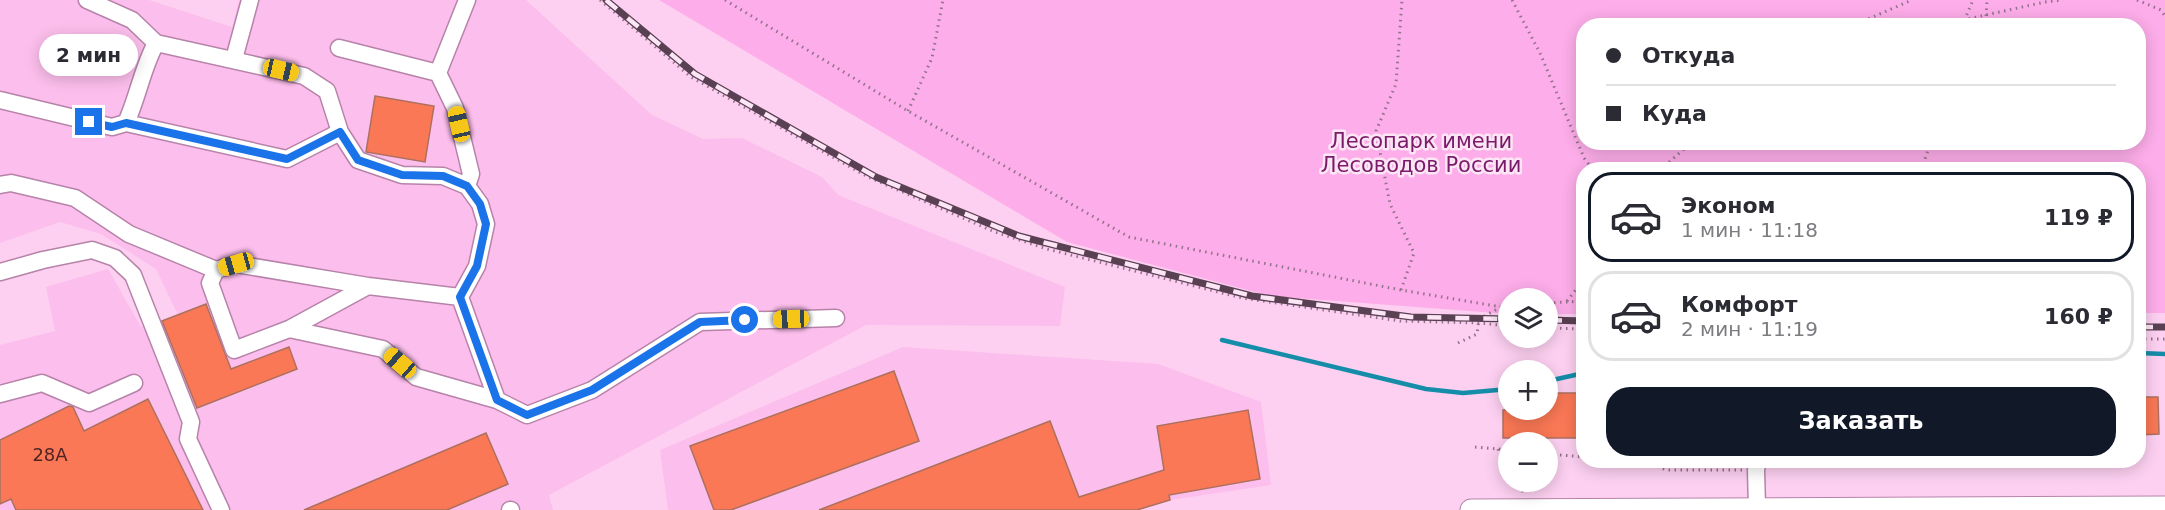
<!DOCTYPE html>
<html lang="ru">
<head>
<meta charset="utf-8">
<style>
	:root { --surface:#fff; --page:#f7f7f7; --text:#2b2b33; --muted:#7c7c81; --line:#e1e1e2; --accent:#111827 }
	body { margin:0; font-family:"DejaVu Sans",sans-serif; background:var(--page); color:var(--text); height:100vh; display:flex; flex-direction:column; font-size:22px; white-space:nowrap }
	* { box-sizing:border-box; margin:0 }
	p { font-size:20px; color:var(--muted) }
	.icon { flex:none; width:33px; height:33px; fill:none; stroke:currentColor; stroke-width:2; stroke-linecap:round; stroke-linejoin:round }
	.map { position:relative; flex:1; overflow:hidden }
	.details { position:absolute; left:1576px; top:162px; width:570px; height:306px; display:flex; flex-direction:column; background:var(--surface); border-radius:24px; box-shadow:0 3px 15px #0003 }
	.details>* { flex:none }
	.hud { position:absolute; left:1576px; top:18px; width:570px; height:132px; border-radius:24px; box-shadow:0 3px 15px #0003; display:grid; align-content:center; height:132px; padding:0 30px; background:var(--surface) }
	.tools { position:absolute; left:1498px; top:288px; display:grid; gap:12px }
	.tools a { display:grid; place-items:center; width:60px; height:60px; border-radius:50%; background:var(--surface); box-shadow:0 3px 15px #0003; font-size:30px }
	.end { position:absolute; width:27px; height:27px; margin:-14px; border:8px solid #1a73e8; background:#fff; box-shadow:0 0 0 3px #fff }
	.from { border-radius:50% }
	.bubble { position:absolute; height:42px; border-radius:21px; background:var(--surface); box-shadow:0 3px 15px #0003; font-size:20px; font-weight:600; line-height:42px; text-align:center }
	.car { position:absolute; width:18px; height:36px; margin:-18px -9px; border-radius:8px; box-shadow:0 0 4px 2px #0007; background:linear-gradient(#f5c518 24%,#345 0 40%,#f5c518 0 76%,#345 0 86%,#f5c518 0) }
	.hud b { display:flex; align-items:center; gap:21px; height:57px; font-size:22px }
	.hud b+b { border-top:2px solid var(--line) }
	.hud i { width:15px; height:15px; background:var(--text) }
	ul { padding:10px 0 0; list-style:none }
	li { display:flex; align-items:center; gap:18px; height:90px; margin:0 12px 9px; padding:0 18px; border:3px solid var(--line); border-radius:24px }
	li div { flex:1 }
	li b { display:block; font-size:22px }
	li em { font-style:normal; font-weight:600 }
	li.current { border-color:var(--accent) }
	li>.icon { width:54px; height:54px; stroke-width:1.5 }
	.action { display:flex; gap:12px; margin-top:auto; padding:12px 30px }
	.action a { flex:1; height:69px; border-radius:24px; background:var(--accent); color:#fff; font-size:24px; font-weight:600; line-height:69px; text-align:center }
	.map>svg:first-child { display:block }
</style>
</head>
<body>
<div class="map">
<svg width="2165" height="510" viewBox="0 0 2165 510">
	<rect width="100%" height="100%" fill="#fdd0f1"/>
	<path fill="#fcbeec" d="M0,0H149L232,27L239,0H526L652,115L703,139L742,138L822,177L838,195L1065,287L1060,326L866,325L549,495L553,510H0V345L55,331L46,287L108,269L141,327L178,315L156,269L101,234L60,222L0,243Z
		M903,347L1158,364L1261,402L1271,485L1170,500L1137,510H668L660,450Z"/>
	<path fill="#fdade9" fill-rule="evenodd" d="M659,0H2165V313H2139V170H1584V314H1548V298H1509V314L1270,296L1067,242ZM1584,26H2139V142H1584Z"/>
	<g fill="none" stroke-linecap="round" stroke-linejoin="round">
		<path stroke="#158da9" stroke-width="4.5" d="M1222,340L1426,389L1463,393L1509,389
			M2139,353L2165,354
			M1548,381L1584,373"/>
	</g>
	<path fill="#fa7855" stroke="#ac705f" stroke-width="1.5" d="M375,96L434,106L425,162L366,152Z
		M206,304L231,369L289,347L297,369L197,408L162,321Z
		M894,371L919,441L731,510H714L690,446Z
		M1548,393H1584V438H1503V410H1548Z
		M2139,397H2158L2159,434L2139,435Z
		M148,399L203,510H16L11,499L0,504V440L69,406L73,407L84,431Z
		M1248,410L1260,479L1169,495L1170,500L1137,510H819L1050,421L1079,497L1164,470L1157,426Z
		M486,433L508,484L447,510H304Z"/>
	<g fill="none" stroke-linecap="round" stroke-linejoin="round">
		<defs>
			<path id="minor" d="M87,0L132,20L156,43L304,76L327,91L340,132L358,160L402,175L443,176L467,186L480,204L486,224L477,266L460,297L497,400L527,415L592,390L700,322L836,318
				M339,48L438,73
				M234,59L250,0
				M0,100L112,127L126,123L287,159L340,132
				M126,123C138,97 142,69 156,43
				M0,185L11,183L75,198L129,234L216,270L210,283L234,350L289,329L383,349L416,377L497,400
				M467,186L471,174L455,108L438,73L467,0
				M216,270L236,264L368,286L460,297
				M0,272L43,260L92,250L115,258L133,275L191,422L188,439L221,510
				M289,329L368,286
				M0,394L42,383L89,403L134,383
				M1757,508L1756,470L1758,460
				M510,510H511"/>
			<path id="major" d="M1471,510L2165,507"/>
		</defs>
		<use href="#minor" stroke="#b683a9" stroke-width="19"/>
		<use href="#major" stroke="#b683a9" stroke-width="23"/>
		<path stroke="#93728b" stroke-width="3" stroke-dasharray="1.5 4.5" stroke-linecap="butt" d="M600,0L691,77L868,177L995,232L1047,249L1242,298L1400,321L1479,323L1509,326
			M725,0L908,111L1129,237L1401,290L1501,307
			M1512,0L1540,53L1584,158L1593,170
			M2137,0L2161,10L2165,16
			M1963,20L2045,2L2063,0
			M1852,26L1912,0
			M1962,26L1973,0
			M1980,26L1986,18L1987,0
			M908,111L932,58L943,0
			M1660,170L1692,142
			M1921,170L1931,142
			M1401,290L1414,253L1390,204L1376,131L1396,84L1402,0
			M1567,301L1584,279
			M1548,303L1584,301
			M1548,328L1584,329
			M2139,339H2165
			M1458,343L1477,334L1479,319L1501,307L1509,306
			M1475,447L1509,450
			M1498,449L1509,475
			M1548,454L1584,457
			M1616,460L1652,464L1666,470H1742
			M1515,482L1523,492"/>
		<use href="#minor" stroke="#fff" stroke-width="16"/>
		<use href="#major" stroke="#fff" stroke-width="21"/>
		<defs>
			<path id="rail" d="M606,0L695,74L876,177L1019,236L1252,296L1411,317L1509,319
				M1548,320L1584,321
				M2139,327H2165"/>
		</defs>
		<use href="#rail" stroke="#5a4053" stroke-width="7"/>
		<use href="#rail" stroke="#fce6f6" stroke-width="4.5" stroke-dasharray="14" stroke-linecap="butt"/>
	</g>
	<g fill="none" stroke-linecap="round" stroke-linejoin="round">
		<path stroke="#1a73e8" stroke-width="8" d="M89,122L112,127L126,123L287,159L340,132L358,160L402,175L443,176L467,186L480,204L486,224L477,266L460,297L497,400L527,415L592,390L700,322L745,320"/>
	</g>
	<g text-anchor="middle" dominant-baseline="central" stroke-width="5" stroke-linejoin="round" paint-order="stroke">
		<g font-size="18" fill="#512325">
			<text x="50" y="454">28А</text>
		</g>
		<g font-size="21" fill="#7b1a6a" stroke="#fce6f6">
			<text x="1421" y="141">Лесопарк имени<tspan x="1421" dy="24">Лесоводов России</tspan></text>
		</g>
	</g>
</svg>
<div class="tools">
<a><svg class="icon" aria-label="layers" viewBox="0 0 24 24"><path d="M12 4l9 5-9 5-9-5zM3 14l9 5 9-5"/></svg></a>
<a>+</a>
<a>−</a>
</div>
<i class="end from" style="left:745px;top:320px"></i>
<i class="end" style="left:89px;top:122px"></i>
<div class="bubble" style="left:39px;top:34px;width:99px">2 мин</div>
<i class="car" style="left:281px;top:70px;rotate:103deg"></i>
<i class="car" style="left:459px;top:124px;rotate:347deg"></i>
<i class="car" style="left:236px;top:264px;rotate:254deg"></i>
<i class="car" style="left:791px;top:319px;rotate:268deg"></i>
<i class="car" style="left:400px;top:363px;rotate:311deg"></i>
<div class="hud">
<b><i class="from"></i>Откуда</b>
<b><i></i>Куда</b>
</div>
<section class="details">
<ul>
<li class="current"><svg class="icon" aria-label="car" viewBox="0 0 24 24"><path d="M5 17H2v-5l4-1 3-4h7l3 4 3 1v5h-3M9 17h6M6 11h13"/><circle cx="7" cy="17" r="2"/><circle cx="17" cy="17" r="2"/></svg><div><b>Эконом</b><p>1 мин · 11:18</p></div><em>119 ₽</em></li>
<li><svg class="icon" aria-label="car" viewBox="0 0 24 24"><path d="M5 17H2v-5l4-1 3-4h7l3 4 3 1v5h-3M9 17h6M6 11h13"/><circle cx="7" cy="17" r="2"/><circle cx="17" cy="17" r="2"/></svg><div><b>Комфорт</b><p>2 мин · 11:19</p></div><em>160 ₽</em></li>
</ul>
<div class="action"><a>Заказать</a></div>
</section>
</div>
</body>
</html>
